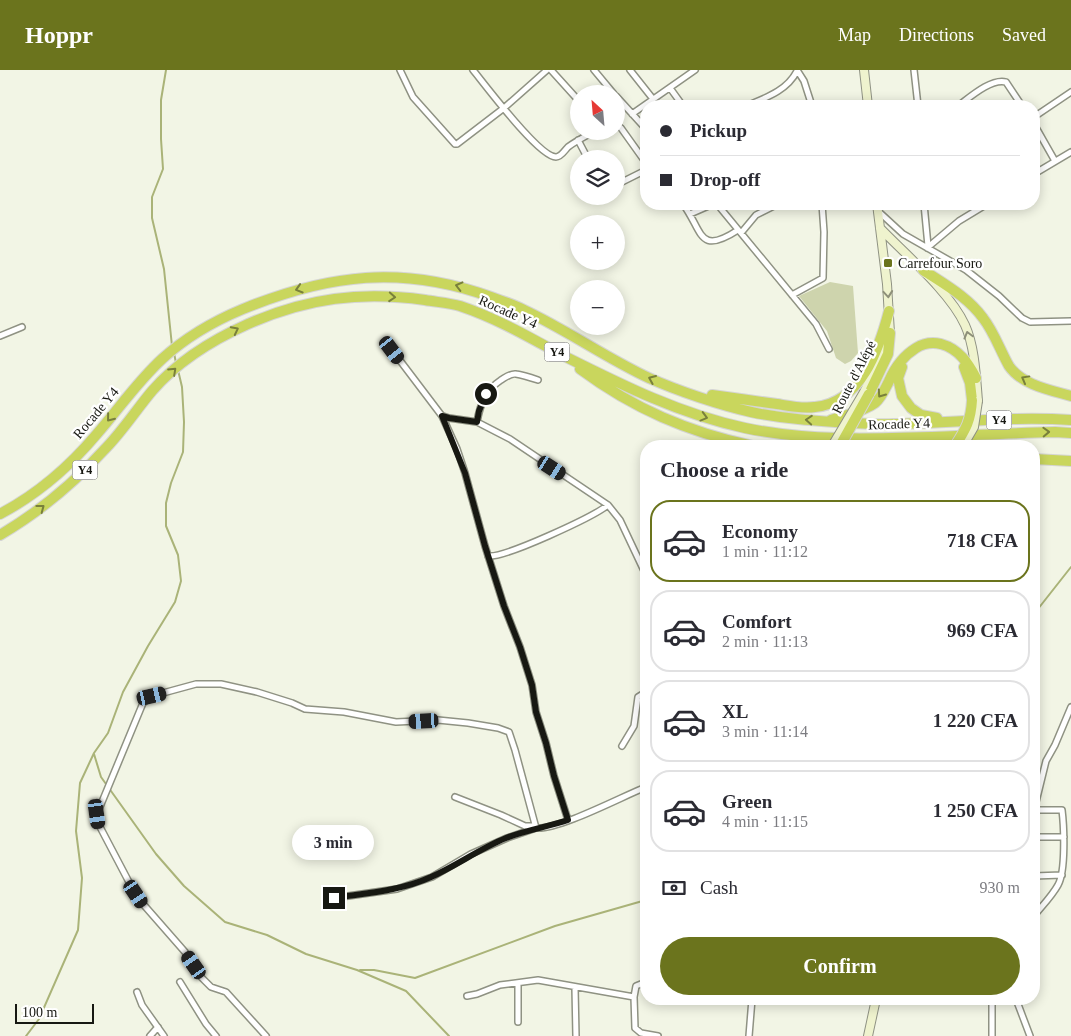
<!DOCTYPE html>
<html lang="en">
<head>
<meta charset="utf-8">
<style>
	:root { --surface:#fff; --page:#f2f2f3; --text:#2b2b33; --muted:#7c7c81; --line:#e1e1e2; --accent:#6b741d }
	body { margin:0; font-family:"Times New Roman",serif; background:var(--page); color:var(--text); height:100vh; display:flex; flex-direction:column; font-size:19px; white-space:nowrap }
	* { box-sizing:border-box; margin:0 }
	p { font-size:16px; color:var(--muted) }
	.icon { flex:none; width:28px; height:28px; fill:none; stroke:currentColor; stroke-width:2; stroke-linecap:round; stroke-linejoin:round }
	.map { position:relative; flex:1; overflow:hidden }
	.details { position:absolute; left:640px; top:370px; width:400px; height:565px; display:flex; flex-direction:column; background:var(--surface); border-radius:20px; box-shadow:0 2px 12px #0003 }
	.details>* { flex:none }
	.top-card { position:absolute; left:640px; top:30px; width:400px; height:110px; border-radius:20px; box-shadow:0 2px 12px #0003; display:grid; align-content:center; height:110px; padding:0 20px; background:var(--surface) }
	.needle { width:32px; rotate:334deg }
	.buttons { position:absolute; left:570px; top:15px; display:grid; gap:10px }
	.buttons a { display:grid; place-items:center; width:55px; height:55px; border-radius:50%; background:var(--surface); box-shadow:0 2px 12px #0003; font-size:25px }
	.scale { position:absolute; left:15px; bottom:12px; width:79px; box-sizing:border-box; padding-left:5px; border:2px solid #171812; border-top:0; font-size:14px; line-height:18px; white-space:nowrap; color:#171812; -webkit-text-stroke:4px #fff; paint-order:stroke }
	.end { position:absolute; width:22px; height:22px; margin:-11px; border:6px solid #171812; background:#fff; box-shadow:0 0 0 2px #fff }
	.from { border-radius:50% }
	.bubble { position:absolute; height:35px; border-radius:18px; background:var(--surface); box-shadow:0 2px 12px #0003; font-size:16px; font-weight:700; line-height:35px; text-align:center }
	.car { position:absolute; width:15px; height:30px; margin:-15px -8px; border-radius:6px; box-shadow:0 0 4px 1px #0007; background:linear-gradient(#222 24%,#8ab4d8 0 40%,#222 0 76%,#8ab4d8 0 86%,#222 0) }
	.top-card b { display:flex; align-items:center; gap:18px; height:48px; font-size:19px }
	.top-card b+b { border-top:1px solid var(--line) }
	.top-card i { width:12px; height:12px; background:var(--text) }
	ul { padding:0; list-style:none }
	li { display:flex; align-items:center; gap:15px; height:82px; margin:0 10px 8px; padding:0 10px; border:2px solid var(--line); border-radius:20px }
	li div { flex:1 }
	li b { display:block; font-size:19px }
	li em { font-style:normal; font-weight:700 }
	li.on { border-color:var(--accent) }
	li>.icon { width:45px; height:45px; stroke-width:1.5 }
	h2 { padding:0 20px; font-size:22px; line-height:60px }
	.pay { display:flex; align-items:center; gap:12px; height:55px; padding:0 20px; font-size:19px }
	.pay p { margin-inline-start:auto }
	.cta { display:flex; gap:10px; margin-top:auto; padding:10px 20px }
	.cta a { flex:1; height:58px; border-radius:30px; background:var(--accent); color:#fff; font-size:20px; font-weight:700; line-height:58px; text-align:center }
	header { display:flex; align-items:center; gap:30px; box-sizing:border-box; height:70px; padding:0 25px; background:var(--accent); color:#fff }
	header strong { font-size:24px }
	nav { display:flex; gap:28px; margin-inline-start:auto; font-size:18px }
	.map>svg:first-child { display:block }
</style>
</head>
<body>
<header>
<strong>Hoppr</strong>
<nav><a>Map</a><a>Directions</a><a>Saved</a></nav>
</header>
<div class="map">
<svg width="1071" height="966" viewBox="0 0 1071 966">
	<rect width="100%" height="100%" fill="#f2f5e5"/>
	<path fill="#ced4ad" d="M830,212L853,216L858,283L851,291L845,294L836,288L827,261L799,226Z"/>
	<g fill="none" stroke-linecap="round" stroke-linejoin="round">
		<path stroke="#aab378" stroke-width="2" d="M166,0L161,30V69L163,99L152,127V148L164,199L172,276
			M174,283L176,293
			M1034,544L1071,497
			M94,684L101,707L156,784L184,816L225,852L267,865L306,884L357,900L406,921L449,966
			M360,900H374L415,908L555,856L646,830
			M26,966L39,949L78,860L82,808L76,761L80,713L94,683L108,663L123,622L148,576L175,532L181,511L178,485L166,456V433L171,413L183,382L184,352L182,317L178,300"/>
		<defs>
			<path id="street" d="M400,0L413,27L455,74H457L504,38L547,0
				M473,0C486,16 539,87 556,87C561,87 565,80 568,77C576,71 586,66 595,61
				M551,0L579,31
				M594,0L614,24
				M630,0L653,29
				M797,0L804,11L812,36
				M914,0L918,36
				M670,18L683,36
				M616,26L646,59
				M746,36C765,28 787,21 797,1
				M958,36C969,28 991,8 1006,12L1022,36
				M632,44L695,0
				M1034,47L1071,22
				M616,54L621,58L646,93
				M1034,54L1055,91
				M578,70L588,89
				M1034,104L1071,82
				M616,115L646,100
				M683,134C703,161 698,186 738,160
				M717,134L816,254L829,279
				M924,134L928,176
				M878,141L903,164L966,200L999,226L1022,248L1030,252L1071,251
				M690,144L713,134
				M741,163L756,145L778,134
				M927,178L959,151L987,134
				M792,225L823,208L824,162L822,134
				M0,266L22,257
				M392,280L442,346L457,379L465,403L485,476L504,536L520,577L532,615L536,642L546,673L554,706L568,750
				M443,346L449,348L477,352L510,369L608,435L620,450L646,505
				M477,352C480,334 486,320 501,310C506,307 511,303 516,304C523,305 532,308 538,310
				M488,486C505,488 593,447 608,435
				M622,676L634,656L638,627L646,622
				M455,727L501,745L525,756H535
				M1034,740H1062C1064,756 1066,801 1058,815C1052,826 1042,836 1034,846
				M1034,740L1046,691L1055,675L1071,637
				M1034,767H1064
				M1034,806L1062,805
				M334,828L397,819L432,807L471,784L507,768L536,758
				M180,912L206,954L216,966
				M646,912L636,916L634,927L635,958L641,963L658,966
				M518,913V952
				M575,918L576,966
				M137,922L142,935L164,966
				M467,926L477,924L500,915L538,910L634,927
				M1016,929L1030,966
				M150,966L158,957
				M266,966L226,922L211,917L201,907L185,882L143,834L130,814L99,755L97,744L143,633L152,626L196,614H221L257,622L292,633L305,639L344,642L396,652L438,650L468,653L498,658L509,662L515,680L536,758C559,760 621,727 646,717
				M749,966L752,929
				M992,966V929"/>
			<path id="secondary" d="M864,0L868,36
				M880,158C906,185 950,222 965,255C975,277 976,308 978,331
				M864,322L877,296L890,263L887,214L877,134
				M868,966L876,929"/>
			<path id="highway" d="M923,200C944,214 968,227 983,248C994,262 1000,280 1009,296C1022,315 1050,320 1071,326
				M902,297L898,308L902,326L911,338L921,345L937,348
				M964,297L970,313L972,330
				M580,299C634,339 688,362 753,376
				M869,324L888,284L890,263
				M712,325C734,328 755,331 777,334C789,336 802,339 815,337C861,333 879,279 889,241
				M831,350C845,345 863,342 875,333C882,327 885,319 889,311C895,297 903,286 916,278C924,273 932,272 941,274C959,279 968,293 976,308
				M914,376L932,371
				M1034,389L1071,391
				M0,444C36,425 69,397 96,365C118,340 137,312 162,289C185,268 214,251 243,239C329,204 402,195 491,227C502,231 513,234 524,240C567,260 606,288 649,308C678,321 720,335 751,342C784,349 817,351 851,353C865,353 879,355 893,354C952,353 1012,346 1071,350
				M0,465C39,442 74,413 104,380C122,362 136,340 152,321C178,291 212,270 248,254C307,228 361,221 425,230C436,232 449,233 460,236C496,248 527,266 560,284C620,314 679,344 745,358C807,371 869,369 932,367C973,365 1014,363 1055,362L1071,363"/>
		</defs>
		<use href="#street" stroke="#8f9283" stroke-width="8"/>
		<use href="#secondary" stroke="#8f9283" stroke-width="10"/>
		<use href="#highway" stroke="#d5d5d4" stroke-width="12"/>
		<use href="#street" stroke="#fff" stroke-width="5"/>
		<use href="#secondary" stroke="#eff3ce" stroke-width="8"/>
		<use href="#highway" stroke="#c9d65d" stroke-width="10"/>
		<defs>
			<path id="secondary-bridge" d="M832,376L864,322
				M963,376L974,357L978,331"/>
			<path id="highway-bridge" d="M840,376L869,324
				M955,376C966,359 971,350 972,330"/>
		</defs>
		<use href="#secondary-bridge" stroke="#8f9283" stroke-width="10" stroke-linecap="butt"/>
		<use href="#highway-bridge" stroke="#d5d5d4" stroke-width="12" stroke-linecap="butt"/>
		<use href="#secondary-bridge" stroke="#eff3ce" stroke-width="8"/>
		<use href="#highway-bridge" stroke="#c9d65d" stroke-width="10"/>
	</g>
	<defs><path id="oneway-chevron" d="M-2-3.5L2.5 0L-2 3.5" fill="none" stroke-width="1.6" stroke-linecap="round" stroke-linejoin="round" transform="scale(1.25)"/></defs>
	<g stroke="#79803b">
		<use href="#oneway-chevron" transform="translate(459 216) rotate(-166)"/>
		<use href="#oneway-chevron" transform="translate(299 219) rotate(163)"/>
		<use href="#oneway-chevron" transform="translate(392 227) rotate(4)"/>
		<use href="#oneway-chevron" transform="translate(235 260) rotate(-27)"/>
		<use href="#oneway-chevron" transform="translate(173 301) rotate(-43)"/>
		<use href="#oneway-chevron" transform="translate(652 309) rotate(-157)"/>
		<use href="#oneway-chevron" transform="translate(1025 309) rotate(-151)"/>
		<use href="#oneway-chevron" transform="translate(881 324) rotate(125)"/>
		<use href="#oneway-chevron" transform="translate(704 347) rotate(15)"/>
		<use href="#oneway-chevron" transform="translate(110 348) rotate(129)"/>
		<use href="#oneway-chevron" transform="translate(809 350) rotate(-176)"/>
		<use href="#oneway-chevron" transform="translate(1046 362) rotate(-2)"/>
		<use href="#oneway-chevron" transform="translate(41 438) rotate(-37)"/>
	</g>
	<g stroke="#8e9079">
		<use href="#oneway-chevron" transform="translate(888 224) rotate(85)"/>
		<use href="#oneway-chevron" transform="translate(968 265) rotate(-105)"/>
	</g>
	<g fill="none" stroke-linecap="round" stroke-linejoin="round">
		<path stroke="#171812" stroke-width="6" d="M334,828C367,823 400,821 431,807C456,796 479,779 506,768C526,760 547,757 568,750L554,706L546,673L536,642L532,615L520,577L504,536L485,476L465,403L442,346L449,348L477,352L479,341L486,324"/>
	</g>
	<rect fill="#6b741d" stroke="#fff" stroke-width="2" x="883" y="188" width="10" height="10" rx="2.5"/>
	<g text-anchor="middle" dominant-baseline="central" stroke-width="4.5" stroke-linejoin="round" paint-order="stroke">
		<g fill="#fff" stroke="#5d5d59" stroke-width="1">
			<rect x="544.5" y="272.5" width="25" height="19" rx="4"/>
			<rect x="986.5" y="340.5" width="25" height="19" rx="4"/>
			<rect x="72.5" y="390.5" width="25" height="19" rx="4"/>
		</g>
		<g font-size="12" font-weight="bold" fill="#171812">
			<text x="557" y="282">Y4</text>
			<text x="999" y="350">Y4</text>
			<text x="85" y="400">Y4</text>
		</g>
		<g font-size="14" fill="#171812" stroke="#fff" text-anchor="start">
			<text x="898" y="193">Carrefour Soro</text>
		</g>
		<g font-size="14" fill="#171812" stroke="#fff">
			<text transform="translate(508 242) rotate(24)">Rocade Y4</text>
			<text transform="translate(854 307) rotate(-63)">Route d'Alépé</text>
			<text transform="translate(96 343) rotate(-50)">Rocade Y4</text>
			<text transform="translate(899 354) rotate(-2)">Rocade Y4</text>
		</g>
	</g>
</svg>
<div class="buttons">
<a><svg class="needle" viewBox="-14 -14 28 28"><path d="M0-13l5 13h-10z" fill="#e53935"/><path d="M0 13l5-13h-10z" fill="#7c7c81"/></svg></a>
<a><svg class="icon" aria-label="layers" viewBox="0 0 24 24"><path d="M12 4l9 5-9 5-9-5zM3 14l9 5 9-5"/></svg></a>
<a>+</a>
<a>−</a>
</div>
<div class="scale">100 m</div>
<i class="end from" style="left:486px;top:324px"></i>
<i class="end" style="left:334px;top:828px"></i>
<div class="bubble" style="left:292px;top:755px;width:82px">3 min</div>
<i class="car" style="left:392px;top:280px;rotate:143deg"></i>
<i class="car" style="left:552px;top:398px;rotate:123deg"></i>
<i class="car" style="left:152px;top:626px;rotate:77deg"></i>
<i class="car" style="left:424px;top:651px;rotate:267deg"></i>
<i class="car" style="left:97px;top:744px;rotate:172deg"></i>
<i class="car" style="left:136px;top:824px;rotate:146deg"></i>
<i class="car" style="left:194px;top:895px;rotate:325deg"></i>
<div class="top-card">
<b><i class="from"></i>Pickup</b>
<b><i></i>Drop-off</b>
</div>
<section class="details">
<h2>Choose a ride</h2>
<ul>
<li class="on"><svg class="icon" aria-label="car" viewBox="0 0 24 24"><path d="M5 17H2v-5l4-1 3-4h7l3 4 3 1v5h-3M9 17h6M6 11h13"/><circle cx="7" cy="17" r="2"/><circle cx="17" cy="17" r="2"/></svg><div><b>Economy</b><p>1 min · 11:12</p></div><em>718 CFA</em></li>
<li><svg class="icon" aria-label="car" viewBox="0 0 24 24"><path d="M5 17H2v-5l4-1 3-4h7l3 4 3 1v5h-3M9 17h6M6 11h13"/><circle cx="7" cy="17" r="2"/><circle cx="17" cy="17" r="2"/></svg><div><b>Comfort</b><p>2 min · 11:13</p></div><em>969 CFA</em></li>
<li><svg class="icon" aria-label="car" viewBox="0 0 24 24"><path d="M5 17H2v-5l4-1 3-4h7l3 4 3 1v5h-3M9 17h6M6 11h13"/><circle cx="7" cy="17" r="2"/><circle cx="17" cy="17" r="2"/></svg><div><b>XL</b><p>3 min · 11:14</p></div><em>1 220 CFA</em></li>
<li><svg class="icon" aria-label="car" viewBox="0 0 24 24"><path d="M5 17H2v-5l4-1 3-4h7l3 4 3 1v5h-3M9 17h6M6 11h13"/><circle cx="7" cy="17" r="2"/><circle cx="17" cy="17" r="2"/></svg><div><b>Green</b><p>4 min · 11:15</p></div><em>1 250 CFA</em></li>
</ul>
<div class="pay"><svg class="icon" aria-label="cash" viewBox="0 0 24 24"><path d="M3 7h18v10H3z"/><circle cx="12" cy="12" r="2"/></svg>Cash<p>930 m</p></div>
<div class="cta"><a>Confirm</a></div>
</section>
</div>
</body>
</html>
